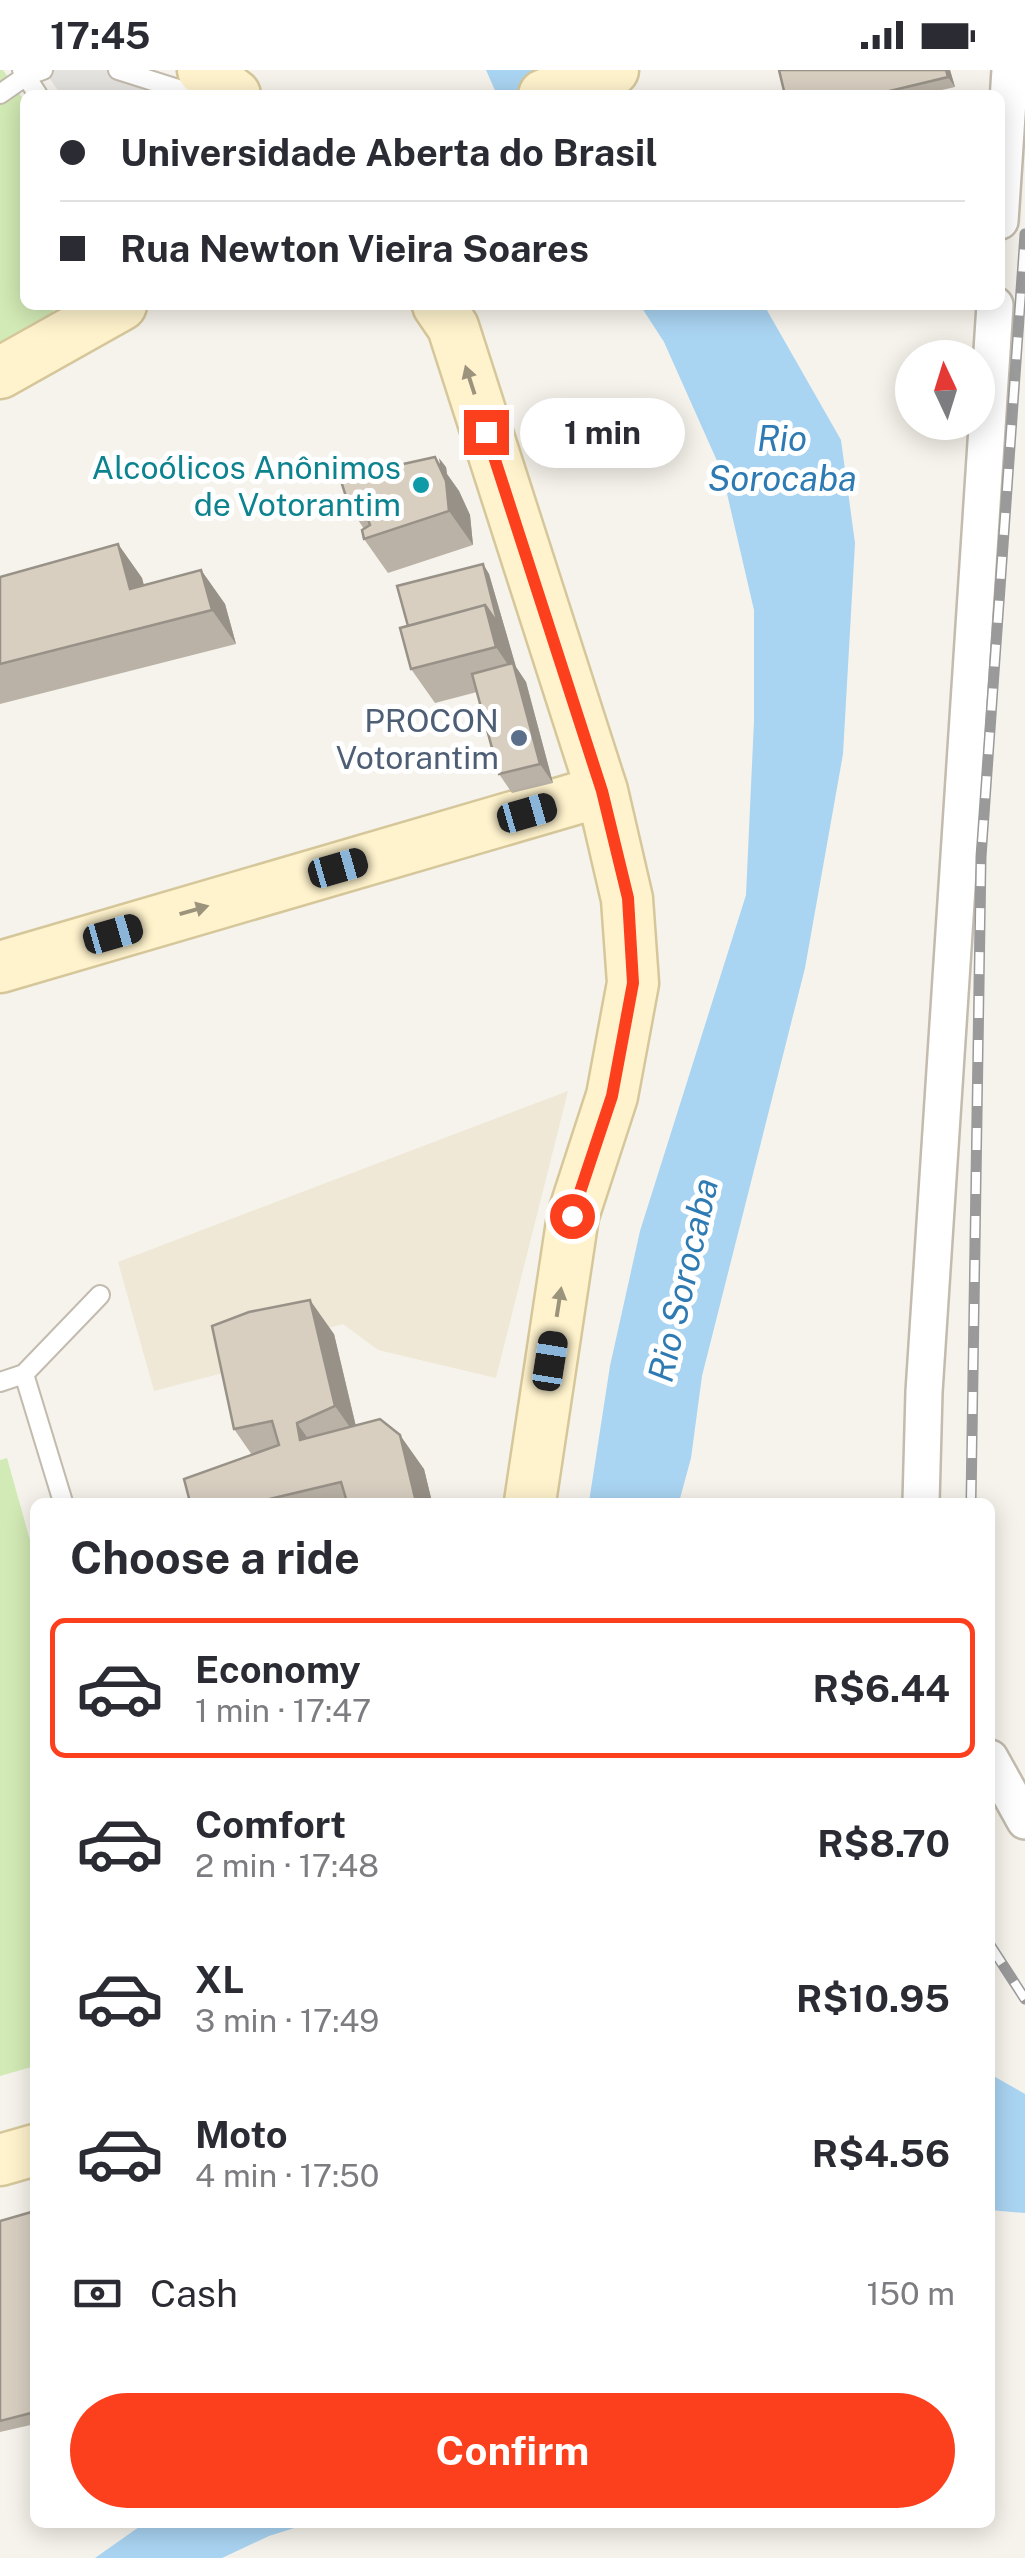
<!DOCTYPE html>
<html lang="en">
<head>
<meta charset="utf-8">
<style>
	:root { --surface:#fff; --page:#f7f7f7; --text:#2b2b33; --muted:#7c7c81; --line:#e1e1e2; --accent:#fc3f1d }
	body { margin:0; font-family:"Public Sans",sans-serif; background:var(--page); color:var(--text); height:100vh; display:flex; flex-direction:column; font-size:38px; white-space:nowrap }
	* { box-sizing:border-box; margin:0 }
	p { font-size:32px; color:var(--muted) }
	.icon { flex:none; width:55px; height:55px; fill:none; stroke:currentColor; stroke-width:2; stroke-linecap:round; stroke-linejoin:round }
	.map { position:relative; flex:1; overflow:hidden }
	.sheet { position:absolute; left:30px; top:1428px; width:965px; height:1030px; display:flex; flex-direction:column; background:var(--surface); border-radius:15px; box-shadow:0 5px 25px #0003 }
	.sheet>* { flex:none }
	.top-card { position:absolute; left:20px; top:20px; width:985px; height:220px; border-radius:15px; box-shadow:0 5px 25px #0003; display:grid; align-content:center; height:220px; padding:0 40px; background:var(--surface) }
	.needle { width:65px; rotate:356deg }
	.tools { position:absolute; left:895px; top:270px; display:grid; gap:20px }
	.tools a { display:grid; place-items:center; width:100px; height:100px; border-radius:50%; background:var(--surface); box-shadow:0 5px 25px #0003; font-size:50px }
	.end { position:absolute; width:45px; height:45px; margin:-22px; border:12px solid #fc3f1d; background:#fff; box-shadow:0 0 0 5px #fff }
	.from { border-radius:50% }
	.bubble { position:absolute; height:70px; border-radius:35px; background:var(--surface); box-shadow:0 5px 25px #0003; font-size:32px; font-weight:700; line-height:70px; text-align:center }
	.car { position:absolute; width:30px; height:60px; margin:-30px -15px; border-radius:12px; box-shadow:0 0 8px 2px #0007; background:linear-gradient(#222 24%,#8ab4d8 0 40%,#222 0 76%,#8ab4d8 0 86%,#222 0) }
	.top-card b { display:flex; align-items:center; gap:35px; height:95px; font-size:38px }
	.top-card b+b { border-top:2px solid var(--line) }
	.top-card i { width:25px; height:25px; background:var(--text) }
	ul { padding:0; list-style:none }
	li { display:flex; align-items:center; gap:30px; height:140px; margin:0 20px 15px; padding:0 20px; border:5px solid transparent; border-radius:15px }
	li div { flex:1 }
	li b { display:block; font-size:38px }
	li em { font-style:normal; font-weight:700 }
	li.current { border-color:var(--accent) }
	li>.icon { width:90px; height:90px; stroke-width:1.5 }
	h2 { padding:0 40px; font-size:45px; line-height:120px }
	.pay { display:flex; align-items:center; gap:25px; height:110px; padding:0 40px; font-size:38px }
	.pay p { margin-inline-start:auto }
	.primary-button { display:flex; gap:20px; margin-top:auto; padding:20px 40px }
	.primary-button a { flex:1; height:115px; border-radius:60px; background:var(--accent); color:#fff; font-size:40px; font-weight:700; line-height:115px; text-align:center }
	.status { display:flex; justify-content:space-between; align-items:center; height:70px; padding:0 50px; background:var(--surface); direction:ltr }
	.status svg { height:28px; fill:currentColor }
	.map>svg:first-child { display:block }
</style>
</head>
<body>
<div class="status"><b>17:45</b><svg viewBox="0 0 49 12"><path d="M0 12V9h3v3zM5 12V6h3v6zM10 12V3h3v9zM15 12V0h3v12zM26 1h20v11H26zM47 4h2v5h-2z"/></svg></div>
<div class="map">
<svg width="1025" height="2488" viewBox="0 0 1025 2488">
	<rect width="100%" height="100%" fill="#f6f3ec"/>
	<path fill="#efe8d6" d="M568,1021L496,1308L378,1280L343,1254L221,1287L223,1303L154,1321L118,1192Z"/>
	<path fill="#d2eab5" d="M0,0H3L25,32V235H57L48,249L0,275Z
		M7,1388L35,1488V1996L0,2006V1390Z"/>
	<path fill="#e5e3e0" d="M44,0H151L184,25H61Z"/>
	<path fill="#a9d4f2" d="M486,0H572L588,25H497Z
		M640,235H764L841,370L855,473L843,684L805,898L702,1306L691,1388L679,1432H589L610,1296L640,1161L746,825L754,651V540L722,402L664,272Z
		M990,2004L1025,2024V2143L990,2140Z
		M146,2452H310V2453L269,2466L222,2488H95Z"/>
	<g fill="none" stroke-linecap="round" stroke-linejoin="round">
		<defs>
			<path id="lane" d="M22,0L38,25
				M118,0L197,25
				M0,24L26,6L43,0
				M24,1304L100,1225
				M0,1312L24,1304L63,1432"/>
			<path id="street" d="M1000,151L1010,0
				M921,1432L924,1322L995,235
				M990,1688L1025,1751"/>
			<path id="secondary" d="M203,0L235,25
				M544,25L613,0
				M438,235L453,257L602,721L627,829L633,913L612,1026L573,1146L530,1432
				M0,303L121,235
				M0,897L602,721
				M0,2090L35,2080"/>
		</defs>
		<use href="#lane" stroke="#c2bbae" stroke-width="22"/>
		<use href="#street" stroke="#c2bbae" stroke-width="40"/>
		<use href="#secondary" stroke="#d6c79b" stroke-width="55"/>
		<use href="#lane" stroke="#fff" stroke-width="18"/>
		<use href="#street" stroke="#fff" stroke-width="35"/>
		<use href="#secondary" stroke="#fff3cd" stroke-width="50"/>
		<defs>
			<path id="rail" d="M971,1432L981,787L1025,164
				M990,1875L1025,1929"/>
		</defs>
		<use href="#rail" stroke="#9a9a9a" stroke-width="11"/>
		<use href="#rail" stroke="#fff" stroke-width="8" stroke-dasharray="22" stroke-linecap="butt"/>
	</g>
	<path fill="#bab2a6" d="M779,0H950L955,17L920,25H785Z
		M446,397L447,404L459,421L470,445L473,475L388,503L364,469V459L349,436Z
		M118,474L142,508L144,515L201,500L225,534L236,574L0,634V507Z
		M483,494L489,504L516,597L526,612L553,713L512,723L499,704L477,622L435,633L411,599L408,556Z
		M334,1264L356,1356L424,1399L432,1432H190L252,1385L234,1359Z
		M35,2141V2354L0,2362V2151Z"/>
	<path fill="#979187" d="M946,0H950L955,17L948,7Z
		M435,387L440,394L439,388L446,397L447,404L459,421L470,445L473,475L449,441Z
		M118,474L142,508L153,553L130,519Z
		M483,494L489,504L516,597L526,612L553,713L540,694L517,608L496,577L485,535Z
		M201,500L225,534L236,574L212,540Z
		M310,1230L334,1264L359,1370L335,1336Z
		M297,1353L321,1387L300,1370Z
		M400,1365L424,1399L432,1432H416Z"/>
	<path fill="#d8cfc1" stroke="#979187" stroke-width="2.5" d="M779,0H946L948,7L873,25H785Z
		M435,387L446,411L449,441L364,469L362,460L370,455L363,435L349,436L340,408Z
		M118,474L130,519L201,500L212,540L0,594V507Z
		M483,494L498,554L485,535L408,556L397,516Z
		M485,535L496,577L411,599L400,558Z
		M513,593L540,694L499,704L472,604Z
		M310,1230L335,1336L297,1353L300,1370L380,1349L400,1365L416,1432H347L341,1412L257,1432H190L184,1409L279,1375L272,1351L234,1359L212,1256L249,1242Z
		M35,2141V2342L0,2351V2151Z"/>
	<defs><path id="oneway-solid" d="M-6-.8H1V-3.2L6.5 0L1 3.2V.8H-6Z" transform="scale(2.5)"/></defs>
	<g fill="#9c937c">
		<use href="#oneway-solid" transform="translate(470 310) rotate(-108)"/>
		<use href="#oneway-solid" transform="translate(194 840) rotate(-16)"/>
		<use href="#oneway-solid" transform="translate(559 1232) rotate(-81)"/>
	</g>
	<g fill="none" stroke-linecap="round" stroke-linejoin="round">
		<path stroke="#fc3f1d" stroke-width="12" d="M486,362L602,721L628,828L633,913L612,1026L572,1146"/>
	</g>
	<circle fill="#0f9aa8" stroke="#fff" stroke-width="4" cx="421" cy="415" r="10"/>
	<circle fill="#5c6f8a" stroke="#fff" stroke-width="4" cx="519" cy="668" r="10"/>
	<g text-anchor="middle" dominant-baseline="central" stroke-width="10" stroke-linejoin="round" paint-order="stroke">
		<g font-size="32" fill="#0d838f" stroke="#fff" text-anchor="end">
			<text x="401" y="397">Alcoólicos Anônimos<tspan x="401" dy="37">de Votorantim</tspan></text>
		</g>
		<g font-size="32" fill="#4e5e75" stroke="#fff" text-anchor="end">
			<text x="499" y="650">PROCON<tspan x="499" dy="37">Votorantim</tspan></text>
		</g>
		<g font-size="35" font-style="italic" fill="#2e7ab2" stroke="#fff">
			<text x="782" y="368">Rio<tspan x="782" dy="40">Sorocaba</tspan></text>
			<text transform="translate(683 1210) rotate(-77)">Rio Sorocaba</text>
		</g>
	</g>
</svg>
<div class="tools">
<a><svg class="needle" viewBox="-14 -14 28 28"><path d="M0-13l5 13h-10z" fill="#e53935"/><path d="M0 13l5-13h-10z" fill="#7c7c81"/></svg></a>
</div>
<i class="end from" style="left:572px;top:1146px"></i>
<i class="end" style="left:486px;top:362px"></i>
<div class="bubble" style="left:520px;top:328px;width:165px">1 min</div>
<i class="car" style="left:527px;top:743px;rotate:74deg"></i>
<i class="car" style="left:338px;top:798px;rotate:74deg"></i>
<i class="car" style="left:113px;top:864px;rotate:74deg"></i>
<i class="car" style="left:550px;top:1291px;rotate:9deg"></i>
<div class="top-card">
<b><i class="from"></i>Universidade Aberta do Brasil</b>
<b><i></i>Rua Newton Vieira Soares</b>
</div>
<section class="sheet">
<h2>Choose a ride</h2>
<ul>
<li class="current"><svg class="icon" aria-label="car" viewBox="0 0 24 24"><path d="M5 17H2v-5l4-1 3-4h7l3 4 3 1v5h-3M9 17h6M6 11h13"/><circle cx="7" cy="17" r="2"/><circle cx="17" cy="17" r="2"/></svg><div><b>Economy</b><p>1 min · 17:47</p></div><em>R$6.44</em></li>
<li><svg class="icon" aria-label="car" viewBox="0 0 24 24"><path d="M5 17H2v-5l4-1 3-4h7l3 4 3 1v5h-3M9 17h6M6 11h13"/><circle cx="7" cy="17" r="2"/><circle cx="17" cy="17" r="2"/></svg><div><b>Comfort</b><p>2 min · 17:48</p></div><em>R$8.70</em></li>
<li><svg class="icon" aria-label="car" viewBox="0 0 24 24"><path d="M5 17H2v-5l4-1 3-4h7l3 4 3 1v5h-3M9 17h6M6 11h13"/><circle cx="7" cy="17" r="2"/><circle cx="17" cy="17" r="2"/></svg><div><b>XL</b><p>3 min · 17:49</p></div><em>R$10.95</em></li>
<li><svg class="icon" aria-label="car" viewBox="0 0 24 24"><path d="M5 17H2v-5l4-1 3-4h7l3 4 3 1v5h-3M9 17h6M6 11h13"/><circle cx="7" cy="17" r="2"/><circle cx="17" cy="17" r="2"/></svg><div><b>Moto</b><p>4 min · 17:50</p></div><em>R$4.56</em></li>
</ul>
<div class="pay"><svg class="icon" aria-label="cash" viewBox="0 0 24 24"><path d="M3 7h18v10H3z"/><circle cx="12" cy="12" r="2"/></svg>Cash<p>150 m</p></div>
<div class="primary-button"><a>Confirm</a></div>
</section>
</div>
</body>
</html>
